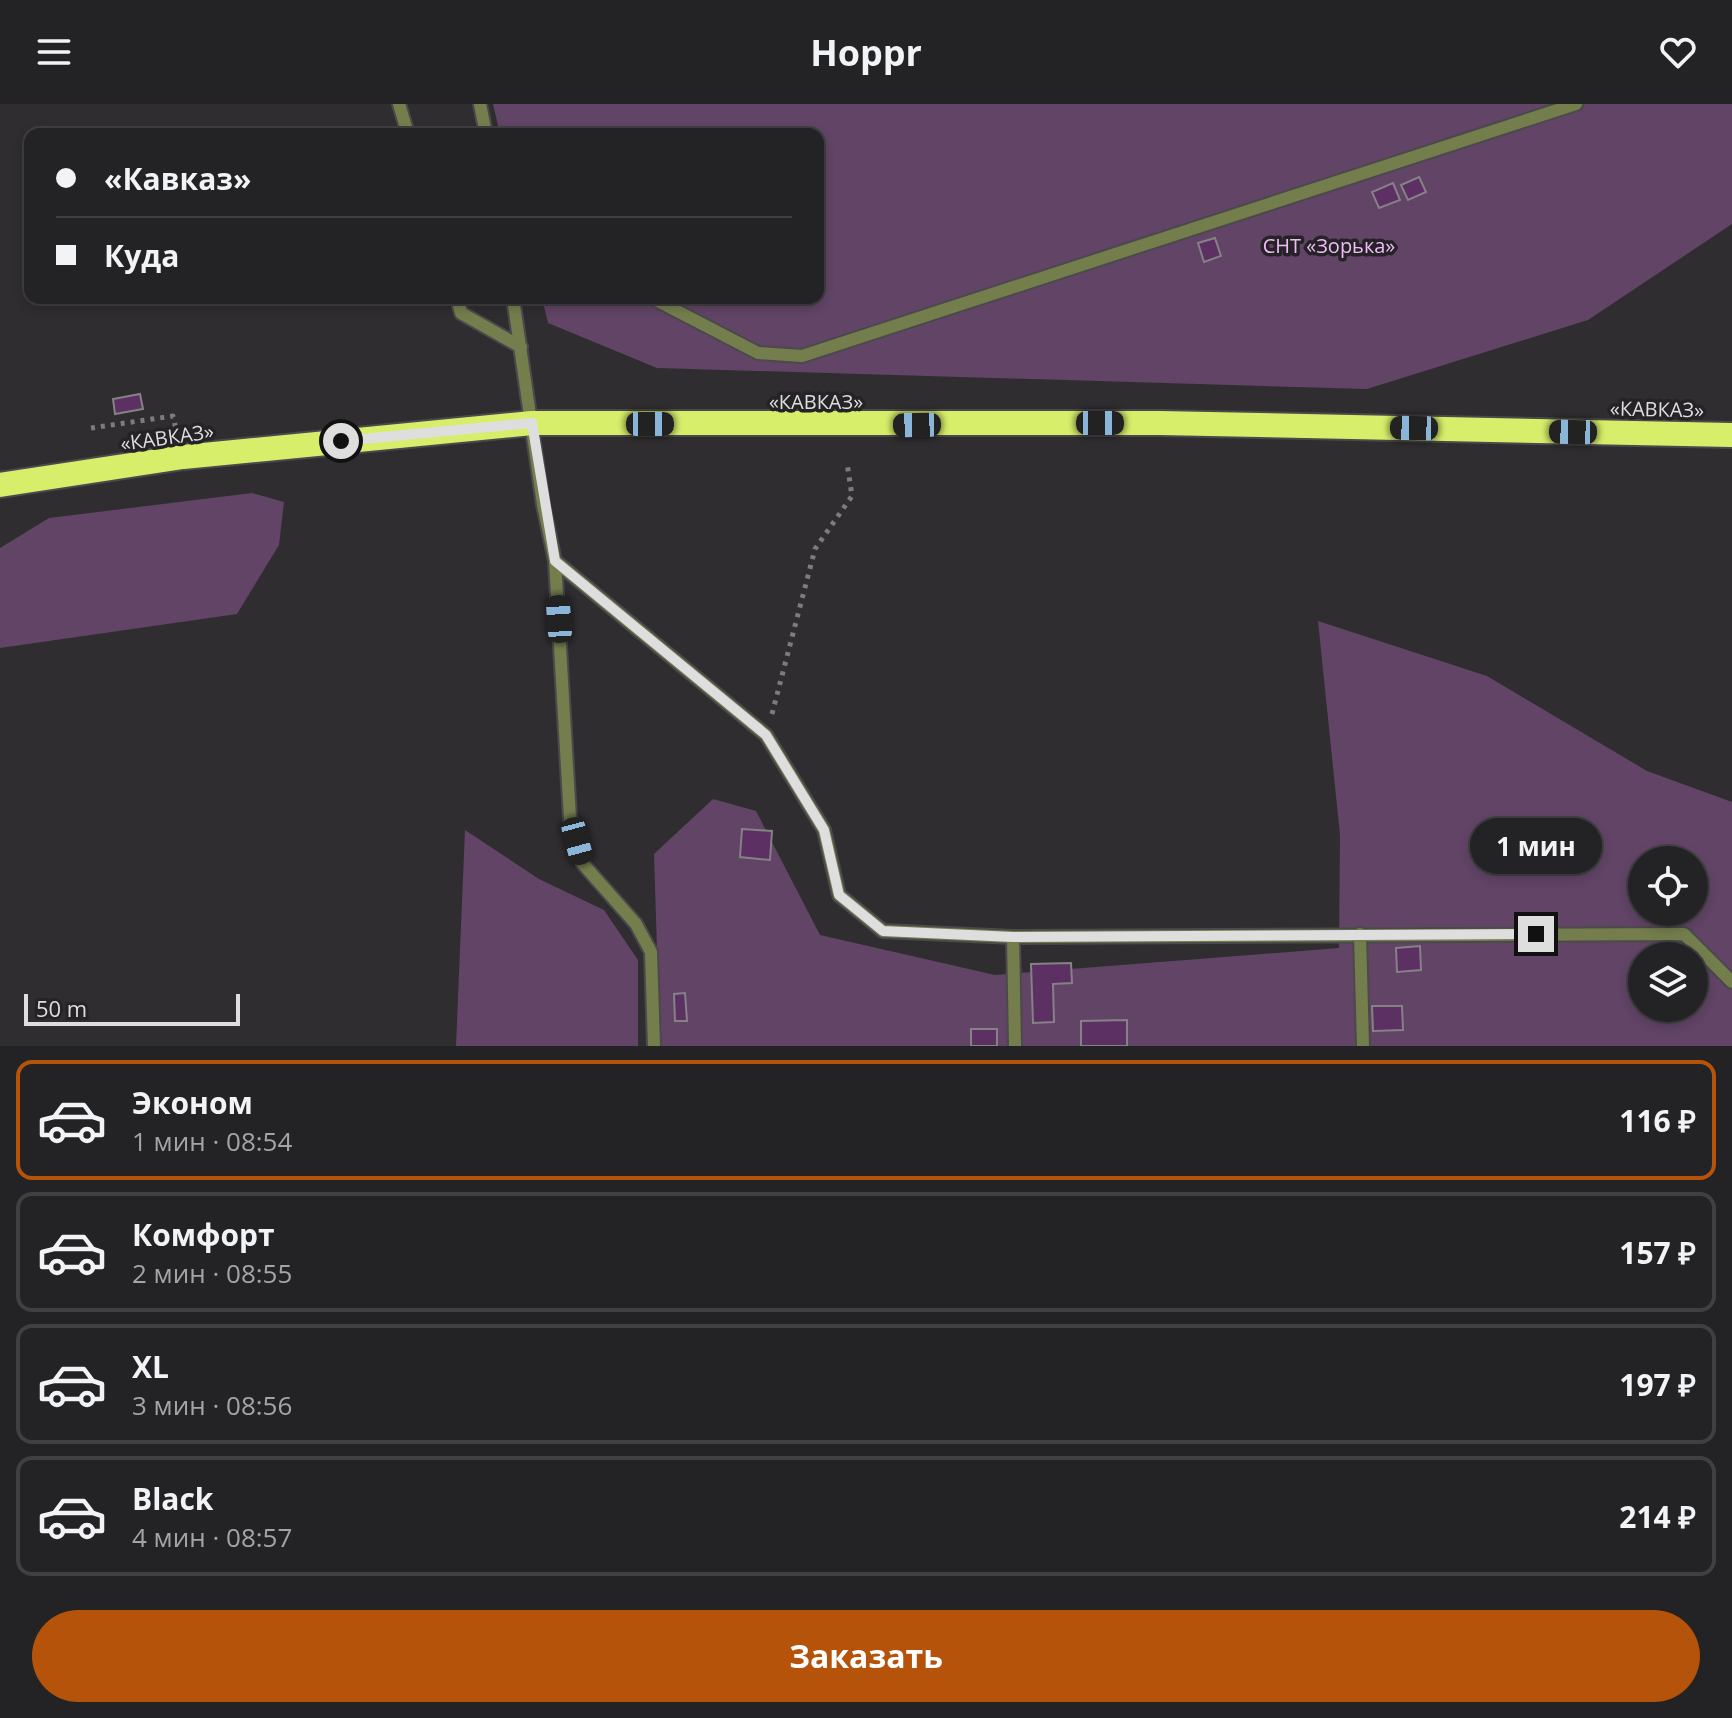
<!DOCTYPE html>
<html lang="ru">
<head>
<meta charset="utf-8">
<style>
	:root { --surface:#232224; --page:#2b2a2c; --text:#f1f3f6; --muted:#a3a4a6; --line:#403f41; --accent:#b45309 }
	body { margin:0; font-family:"Open Sans",sans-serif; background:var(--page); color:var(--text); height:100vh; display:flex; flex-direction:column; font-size:30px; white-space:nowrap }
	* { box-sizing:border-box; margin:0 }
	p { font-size:26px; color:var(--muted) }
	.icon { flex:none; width:44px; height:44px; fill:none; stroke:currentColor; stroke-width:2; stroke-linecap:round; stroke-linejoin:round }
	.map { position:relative; height:942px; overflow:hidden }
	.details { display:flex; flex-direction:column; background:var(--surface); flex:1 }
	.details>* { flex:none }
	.guide { position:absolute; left:24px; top:24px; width:800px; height:176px; border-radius:16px; box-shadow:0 4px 12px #0003,0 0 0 2px var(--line); display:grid; align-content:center; height:176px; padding:0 32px; background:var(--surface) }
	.buttons { position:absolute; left:1628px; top:742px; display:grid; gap:16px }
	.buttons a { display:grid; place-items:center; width:80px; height:80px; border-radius:50%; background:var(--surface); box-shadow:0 4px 12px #0003,0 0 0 2px var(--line); font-size:40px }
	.scale { position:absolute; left:24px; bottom:20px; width:216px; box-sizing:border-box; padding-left:8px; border:4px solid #dfdedf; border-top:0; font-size:22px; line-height:28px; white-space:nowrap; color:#dfdedf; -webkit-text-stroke:6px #252326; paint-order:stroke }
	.end { position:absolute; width:36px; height:36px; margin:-18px; border:10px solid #dfdedf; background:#111; box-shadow:0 0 0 4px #111 }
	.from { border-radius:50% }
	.bubble { position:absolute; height:56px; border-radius:28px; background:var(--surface); box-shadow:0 4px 12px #0003,0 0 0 2px var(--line); font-size:26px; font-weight:700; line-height:56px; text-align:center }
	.car { position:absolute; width:24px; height:48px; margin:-24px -12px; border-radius:10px; box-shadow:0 0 6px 2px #0007; background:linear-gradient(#222 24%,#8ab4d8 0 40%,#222 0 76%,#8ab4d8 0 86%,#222 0) }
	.guide b { display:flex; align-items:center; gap:28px; height:76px; font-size:30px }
	.guide b+b { border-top:2px solid var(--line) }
	.guide i { width:20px; height:20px; background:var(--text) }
	ul { padding:14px 0 0; list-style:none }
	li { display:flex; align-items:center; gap:24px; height:120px; margin:0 16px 12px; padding:0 16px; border:4px solid var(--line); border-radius:16px }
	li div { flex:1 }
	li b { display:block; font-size:30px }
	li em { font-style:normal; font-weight:700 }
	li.on { border-color:var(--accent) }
	li>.icon { width:72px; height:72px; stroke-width:1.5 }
	.primary-button { display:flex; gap:16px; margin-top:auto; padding:16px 32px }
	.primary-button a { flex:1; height:92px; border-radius:48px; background:var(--accent); color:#fff; font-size:32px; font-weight:700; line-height:92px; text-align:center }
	header { display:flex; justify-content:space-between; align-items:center; height:104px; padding:0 32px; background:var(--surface); font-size:36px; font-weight:700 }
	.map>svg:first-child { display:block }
</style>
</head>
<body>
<header><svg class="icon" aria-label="menu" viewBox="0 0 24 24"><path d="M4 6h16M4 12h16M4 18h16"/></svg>Hoppr<svg class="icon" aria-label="heart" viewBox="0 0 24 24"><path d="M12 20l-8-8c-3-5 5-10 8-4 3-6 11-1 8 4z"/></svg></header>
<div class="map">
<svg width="1732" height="942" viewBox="0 0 1732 942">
	<rect width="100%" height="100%" fill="#2f2d30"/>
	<path fill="#614466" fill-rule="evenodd" d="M493,0H1732V120L1588,216L1367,285L657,264L548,219L542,194H818V30H500Z
		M252,389L284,398L279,441L237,510L0,544V444L49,414Z
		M1318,517L1487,572L1647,667L1732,698V942H660L654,750L713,695L756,707L820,831L995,871L1339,844L1340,731ZM1642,756H1694V808H1642ZM1642,852H1694V904H1642Z
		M465,726L539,775L604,806L638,856V942H456Z"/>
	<path fill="#5c3063" stroke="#858285" stroke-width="2" d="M1419,73L1426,88L1408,96L1401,81Z
		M1393,79L1400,96L1379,104L1372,88Z
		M1215,134L1221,152L1204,158L1198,139Z
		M140,290L143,305L115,310L113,295Z
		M742,725L772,727L770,756L740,753Z
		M1420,842L1421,866L1397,868L1396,844Z
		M1071,859L1072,879L1053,880L1054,918L1033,919L1031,860Z
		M685,889L687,917H675L674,890Z
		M1372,902H1402L1403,926L1373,927Z
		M1127,916V942H1081V917Z
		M971,925H997V942H971Z"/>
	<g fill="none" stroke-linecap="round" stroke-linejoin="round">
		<defs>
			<path id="lane" d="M399,0L408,30
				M480,0L486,30
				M457,194L461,209L521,243
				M513,194L543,401L555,457L570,714L583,760L636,820L651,848L654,942
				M652,194L758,249L802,252L1576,0
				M555,457L766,631L824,726L839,791L883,827L1013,833L1684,830L1732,878
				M1360,830L1363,942
				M1013,833L1015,942"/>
			<path id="highway" d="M0,381L183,353L532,319H1160L1732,331"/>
		</defs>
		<use href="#lane" stroke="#4b494c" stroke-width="16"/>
		<use href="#highway" stroke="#4b494c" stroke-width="28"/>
		<path stroke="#7d7b7d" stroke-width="5" stroke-dasharray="4 6" stroke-linecap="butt" d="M91,324L173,312L177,330
			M772,610L815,445L852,392L847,359"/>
		<use href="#lane" stroke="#747e4d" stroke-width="12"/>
		<use href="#highway" stroke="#d7ee6a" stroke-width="24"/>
	</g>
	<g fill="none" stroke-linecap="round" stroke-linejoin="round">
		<path stroke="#dfdedf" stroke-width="10" d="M341,337L532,319L555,457L766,631L824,726L839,791L883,827L1013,833L1536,830"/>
	</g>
	<g text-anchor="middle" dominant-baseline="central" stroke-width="7" stroke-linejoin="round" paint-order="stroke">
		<g font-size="20" fill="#f1bbfa" stroke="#252326">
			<text x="1329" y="141">СНТ «Зорька»</text>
		</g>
		<g font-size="20" fill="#dfdedf" stroke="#252326">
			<text x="816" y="297">«КАВКАЗ»</text>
			<text transform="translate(1657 305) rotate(1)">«КАВКАЗ»</text>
			<text transform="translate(167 333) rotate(-8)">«КАВКАЗ»</text>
		</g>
	</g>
</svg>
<div class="buttons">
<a><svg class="icon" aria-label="locate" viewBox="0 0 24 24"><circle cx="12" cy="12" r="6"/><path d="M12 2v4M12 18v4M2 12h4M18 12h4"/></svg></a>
<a><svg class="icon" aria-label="layers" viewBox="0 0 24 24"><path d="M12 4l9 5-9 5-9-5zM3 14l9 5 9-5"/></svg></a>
</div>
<div class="scale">50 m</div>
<i class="end from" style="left:341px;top:337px"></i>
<i class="end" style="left:1536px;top:830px"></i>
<div class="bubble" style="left:1470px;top:714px;width:132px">1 мин</div>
<i class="car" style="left:1100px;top:319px;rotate:90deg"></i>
<i class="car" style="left:650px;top:320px;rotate:90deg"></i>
<i class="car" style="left:917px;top:321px;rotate:269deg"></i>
<i class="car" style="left:1414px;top:324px;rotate:271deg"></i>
<i class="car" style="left:1573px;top:328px;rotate:271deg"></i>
<i class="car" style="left:559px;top:515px;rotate:356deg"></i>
<i class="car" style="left:577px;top:737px;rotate:165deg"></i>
<div class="guide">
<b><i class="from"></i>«Кавказ»</b>
<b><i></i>Куда</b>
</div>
</div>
<section class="details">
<ul>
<li class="on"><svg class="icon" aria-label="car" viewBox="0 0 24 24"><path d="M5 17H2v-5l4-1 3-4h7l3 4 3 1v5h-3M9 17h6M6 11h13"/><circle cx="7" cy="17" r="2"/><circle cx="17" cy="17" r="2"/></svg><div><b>Эконом</b><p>1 мин · 08:54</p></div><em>116 ₽</em></li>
<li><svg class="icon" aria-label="car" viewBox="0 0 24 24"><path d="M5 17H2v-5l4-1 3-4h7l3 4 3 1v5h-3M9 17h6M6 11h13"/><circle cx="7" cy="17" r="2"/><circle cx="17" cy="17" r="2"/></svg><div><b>Комфорт</b><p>2 мин · 08:55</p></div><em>157 ₽</em></li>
<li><svg class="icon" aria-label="car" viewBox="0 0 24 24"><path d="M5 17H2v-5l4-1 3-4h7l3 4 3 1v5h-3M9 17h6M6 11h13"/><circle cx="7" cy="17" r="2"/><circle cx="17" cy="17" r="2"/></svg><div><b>XL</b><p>3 мин · 08:56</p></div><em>197 ₽</em></li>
<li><svg class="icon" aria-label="car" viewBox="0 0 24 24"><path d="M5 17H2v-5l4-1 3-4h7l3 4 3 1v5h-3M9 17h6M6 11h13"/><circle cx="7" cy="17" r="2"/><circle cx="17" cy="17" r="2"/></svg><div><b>Black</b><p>4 мин · 08:57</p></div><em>214 ₽</em></li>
</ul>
<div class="primary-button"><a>Заказать</a></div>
</section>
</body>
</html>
